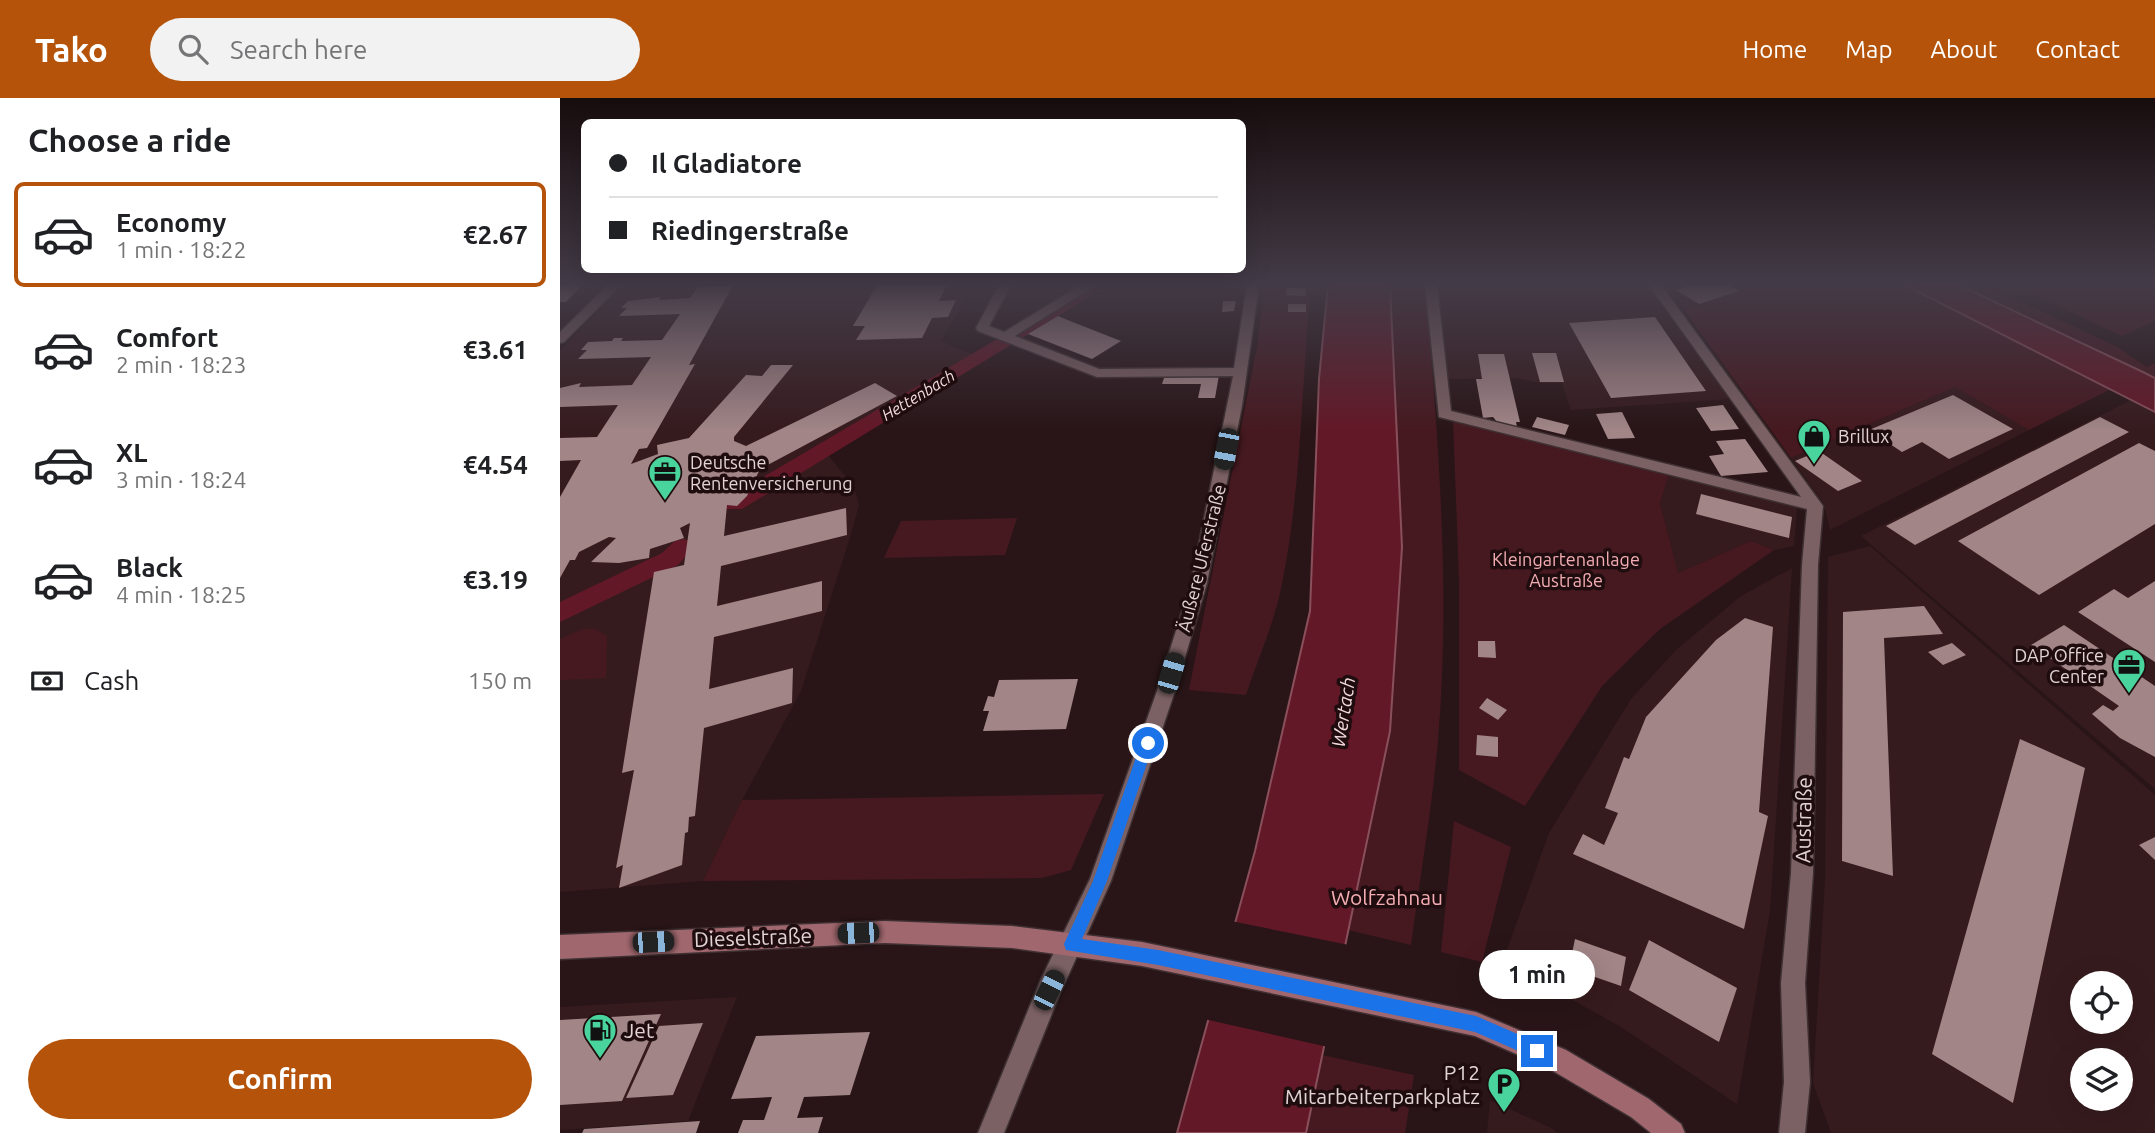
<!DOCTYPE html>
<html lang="en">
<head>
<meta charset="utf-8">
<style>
	:root { --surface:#fff; --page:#f2f2f2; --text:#202124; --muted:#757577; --line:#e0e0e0; --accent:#b45309 }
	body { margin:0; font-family:Ubuntu,sans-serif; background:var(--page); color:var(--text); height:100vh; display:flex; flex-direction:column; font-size:26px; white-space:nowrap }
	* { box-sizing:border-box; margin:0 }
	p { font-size:23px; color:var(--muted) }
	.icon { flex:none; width:38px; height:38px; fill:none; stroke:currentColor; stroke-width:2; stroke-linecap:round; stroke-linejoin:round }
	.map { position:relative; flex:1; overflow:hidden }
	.side { display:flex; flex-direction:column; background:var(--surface); width:560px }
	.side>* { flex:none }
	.top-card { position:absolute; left:21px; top:21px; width:665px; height:154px; border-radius:10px; box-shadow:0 7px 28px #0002; display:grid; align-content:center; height:154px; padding:0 28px; background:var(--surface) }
	.tools { position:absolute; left:1510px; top:873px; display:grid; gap:14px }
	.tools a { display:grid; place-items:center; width:63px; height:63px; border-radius:50%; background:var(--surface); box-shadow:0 7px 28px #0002; font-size:35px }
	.end { position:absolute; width:32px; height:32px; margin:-16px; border:9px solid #1a73e8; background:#fff; box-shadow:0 0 0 4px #fff }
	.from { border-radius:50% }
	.bubble { position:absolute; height:49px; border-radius:24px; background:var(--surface); box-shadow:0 7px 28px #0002; font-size:23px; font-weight:700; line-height:49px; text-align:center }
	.car { position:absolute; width:21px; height:42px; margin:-21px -10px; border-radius:9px; box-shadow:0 0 5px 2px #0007; background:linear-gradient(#222 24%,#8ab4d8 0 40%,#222 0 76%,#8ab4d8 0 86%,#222 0) }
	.top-card b { display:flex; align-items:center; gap:24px; height:66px; font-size:26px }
	.top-card b+b { border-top:2px solid var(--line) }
	.top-card i { width:18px; height:18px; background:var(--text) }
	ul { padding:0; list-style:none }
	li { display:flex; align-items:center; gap:21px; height:105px; margin:0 14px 10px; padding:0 14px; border:4px solid transparent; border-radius:10px }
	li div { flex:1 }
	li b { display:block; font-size:26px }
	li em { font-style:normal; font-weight:700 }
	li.active { border-color:var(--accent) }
	li>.icon { width:63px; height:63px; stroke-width:1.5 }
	h2 { padding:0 28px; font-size:32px; line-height:84px }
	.pay { display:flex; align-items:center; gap:18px; height:77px; padding:0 28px; font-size:26px }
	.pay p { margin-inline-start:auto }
	.cta { display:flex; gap:14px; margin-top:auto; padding:14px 28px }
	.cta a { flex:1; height:80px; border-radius:42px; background:var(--accent); color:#fff; font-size:28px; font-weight:700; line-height:80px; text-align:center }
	header { display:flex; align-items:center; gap:42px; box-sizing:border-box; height:98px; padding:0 35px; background:var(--accent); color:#fff }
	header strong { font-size:33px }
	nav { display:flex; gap:38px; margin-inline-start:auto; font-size:24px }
	.search { width:490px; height:63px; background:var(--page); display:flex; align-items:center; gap:18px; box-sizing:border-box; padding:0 24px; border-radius:38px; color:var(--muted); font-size:26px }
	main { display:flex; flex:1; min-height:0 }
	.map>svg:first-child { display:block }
</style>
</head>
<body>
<header>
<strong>Tako</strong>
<div class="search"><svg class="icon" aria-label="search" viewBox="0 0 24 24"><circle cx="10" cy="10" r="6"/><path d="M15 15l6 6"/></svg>Search here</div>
<nav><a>Home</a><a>Map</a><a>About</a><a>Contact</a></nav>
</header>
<main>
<section class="side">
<h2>Choose a ride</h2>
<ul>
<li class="active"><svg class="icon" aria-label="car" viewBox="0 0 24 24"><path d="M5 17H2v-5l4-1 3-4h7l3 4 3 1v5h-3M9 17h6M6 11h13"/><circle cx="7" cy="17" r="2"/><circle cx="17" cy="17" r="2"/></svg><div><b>Economy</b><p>1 min · 18:22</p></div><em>€2.67</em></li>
<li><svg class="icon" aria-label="car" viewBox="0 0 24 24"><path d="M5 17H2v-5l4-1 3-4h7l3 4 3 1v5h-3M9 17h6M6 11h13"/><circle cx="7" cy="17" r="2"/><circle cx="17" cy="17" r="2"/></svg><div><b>Comfort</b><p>2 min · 18:23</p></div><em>€3.61</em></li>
<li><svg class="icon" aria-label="car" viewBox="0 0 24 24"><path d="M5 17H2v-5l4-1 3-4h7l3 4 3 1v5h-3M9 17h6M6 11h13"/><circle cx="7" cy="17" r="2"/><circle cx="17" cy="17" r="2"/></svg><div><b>XL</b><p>3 min · 18:24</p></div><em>€4.54</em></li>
<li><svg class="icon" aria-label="car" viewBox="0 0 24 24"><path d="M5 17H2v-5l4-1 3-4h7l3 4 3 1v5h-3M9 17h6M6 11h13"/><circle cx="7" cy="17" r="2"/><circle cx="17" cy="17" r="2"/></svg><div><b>Black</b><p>4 min · 18:25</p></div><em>€3.19</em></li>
</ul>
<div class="pay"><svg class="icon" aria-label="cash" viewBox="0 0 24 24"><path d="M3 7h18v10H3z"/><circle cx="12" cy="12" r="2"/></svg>Cash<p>150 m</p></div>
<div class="cta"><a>Confirm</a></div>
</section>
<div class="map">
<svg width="1595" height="1035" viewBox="0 0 1595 1035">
	<rect width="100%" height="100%" fill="#291517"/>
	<path fill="#361b1e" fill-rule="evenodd" d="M64,187H413L381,243L412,256L264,345L270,360L292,386L297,399L299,407L291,436L241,593L182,702L143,783L0,794V252Z
		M877,187H1090L1170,301L1011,312L1002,285H980L957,280L887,281Z
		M1103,187H1199L1124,212Z
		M1395,289L1469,332L1270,432L1264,406L1231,360Z
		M1571,302L1595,314V691L1301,438Z
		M1109,376L1237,408L1234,448L1214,452L1191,443L1118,475L1100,405Z
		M1310,448L1595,697V1035H1271L1253,985L1265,783L1268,459ZM1522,886H1561V924H1522ZM1522,962H1561V1001H1522Z
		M1232,470L1210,813L1177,1006L1061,929L996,893L939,874L989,735L1071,601L1116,552L1181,498Z
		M177,899L128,1023L0,1032V909Z
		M930,1002L989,1029L998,1035H927Z"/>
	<path fill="#461920" d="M705,187H751C741,288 742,391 721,490C714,526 697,562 686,597L629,592L697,249Z
		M830,187H865C878,338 891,491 878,642C872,711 860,779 851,847L788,832L830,633L842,449Z
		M1199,187H1345L1551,291L1469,332L1395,289L1231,360L1124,212Z
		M1399,187H1426L1557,249L1587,269L1595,265V280Z
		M1453,187H1595V223L1562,238Z
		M893,322L1109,376L1100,405L1118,475L1191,443L1214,452L1100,531L1042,588L965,708L899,672V482Z
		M457,420L445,457L324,460L341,423Z
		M23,531H35L47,538L46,580L0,582V541Z
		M544,696L511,772L482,780L143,783L182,702Z
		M894,723L951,749L922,864L881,854Z
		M762,957L854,977L845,1035H746Z"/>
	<path fill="#631827" stroke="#89505b" stroke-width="2" d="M768,187H830L842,449L830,633L746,1035H617L695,753L750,513L759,281Z
		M1345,187H1399L1585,275L1595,280V314Z"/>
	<path fill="#291517" d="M671,823L789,847L768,949L644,921Z"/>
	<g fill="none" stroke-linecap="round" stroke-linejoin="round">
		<path fill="#631827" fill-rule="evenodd" d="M529,187H549L182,411H166L163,406L166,401Z
			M123,441L131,443L134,449L118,467L0,524V504L102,455L115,443Z"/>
	</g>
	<path fill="#a18587" d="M3,187H22L6,204H0V190Z
		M173,187L129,267L135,266L87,350L79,351L71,366L98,356L97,347L129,340L186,277L202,278L211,267H233L174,339V343L186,348L315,285L337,298L200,371L187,398L177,408L167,407L164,438L286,410L287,437L161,468L157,508L262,483V513L154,539L149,591L233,570L232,605L144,630L135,718L129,719L128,734L125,735L122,767L59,790L63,767L56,770L74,672L62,675L94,474L124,467L130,425L120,430L124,440L90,451L89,460L59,465L31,464L56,440L49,439L19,454L15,462H10L0,480V399L21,362L0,363V340L37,339L58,307L0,309V290L21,285L19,289L72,287L91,259L18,261L27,252H21L28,244L52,243L54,240H63L61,243L102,242L120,216L59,218L67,210H61L68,203L101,199L99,202L130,200L138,189Z
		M317,187H387L379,203L396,202L388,219L372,220L362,240L296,242L305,228H293Z
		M1130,187H1170L1179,193L1139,206L1116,192Z
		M727,190H746L745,198L726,197Z
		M663,203H676L674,213L662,214Z
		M728,206H746V214H728Z
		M498,218L510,223L561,243L532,261L468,236Z
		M1095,219L1146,293L1051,300L1009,225Z
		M972,255H996L1004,284H980Z
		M918,256H944L960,324H956L957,329L937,324L933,319L923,320L916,281H922Z
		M605,277H659L655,300H638L641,286H602Z
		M1393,297L1453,331L1389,361L1362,344L1342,354L1309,332Z
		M1163,307L1179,331L1151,333L1136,310Z
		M1062,314L1075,340L1048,341L1036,316Z
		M977,319L1009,327L1005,337L972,329Z
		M1540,319L1569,334L1355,447L1326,428Z
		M1185,341L1208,374L1161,378L1149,358L1164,356L1156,343Z
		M1579,345L1595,353V426L1479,497L1398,443Z
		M1259,353L1302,383L1278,393L1235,363Z
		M1141,396L1232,419L1229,440L1136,416Z
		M1595,483V564L1518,514L1554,491L1568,500Z
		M1364,508L1383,536L1324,540L1333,778L1282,763L1283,514Z
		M1185,520L1213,529L1199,714L1208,718L1184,831L1013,756L1023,736L1044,747L1058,715L1045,710L1064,659L1069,661L1086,619L1156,542Z
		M1504,527L1595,588V659L1560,640L1532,616L1543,607L1553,613L1559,608L1471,547Z
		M918,543H935L936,560L918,559Z
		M1392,545L1406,557L1383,567L1368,554Z
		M518,581L506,631L423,633L429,613H423L428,598L434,599L439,582Z
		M927,600L947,612L938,622L919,610Z
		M917,637L938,639V659L916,657Z
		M1460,641L1525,670L1453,1005L1372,956Z
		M1595,739V762L1579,747Z
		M1015,841L1066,859L1061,888L1009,870Z
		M1089,842L1177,890L1159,944L1069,892Z
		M101,916L62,1003L0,1007V922Z
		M143,925L113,997L66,1000L99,928Z
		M310,934L290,997L244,999L237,1020L263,1019L258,1035H178L183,1022H204L212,999L171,1001L196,938Z
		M140,1023L136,1035H22L24,1031Z"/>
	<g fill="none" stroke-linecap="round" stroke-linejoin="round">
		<defs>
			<path id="street" d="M48,187H61L4,244L0,245V234Z
				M439,187H451L429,228L444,234L521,187H536L455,238L539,271L674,270L687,187H699L682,308L647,485L615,593L551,783L499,898L444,1035H418L480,883L530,781L597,593L631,485L673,278L537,279L418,233L416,230Z
				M865,187H877L891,313L1241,399L1089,187H1101L1263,408L1258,467L1253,775L1245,885L1250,984L1245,1035H1219L1224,984L1221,885L1231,775L1242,467L1247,411L879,319Z"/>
			<path id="secondary" d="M325,823L452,828L582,844L916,914L1006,952L1089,1001L1121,1026L1125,1035H1091L1071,1019L988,970L915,938L582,868L452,850L325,845L0,861V837Z"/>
		</defs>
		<use href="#street" stroke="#3e3032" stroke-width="3"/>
		<use href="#secondary" stroke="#3e3032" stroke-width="3"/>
		<use href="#street" fill="#7b6163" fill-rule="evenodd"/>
		<use href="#secondary" fill="#a0676e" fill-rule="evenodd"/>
	</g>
	<linearGradient id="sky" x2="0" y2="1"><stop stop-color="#170c0d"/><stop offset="0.56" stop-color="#433b47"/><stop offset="1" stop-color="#433b47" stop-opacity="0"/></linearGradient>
	<rect width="1595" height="332" fill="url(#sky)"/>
	<path fill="#1a73e8" d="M588,640L594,645L547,783L522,841L598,852L916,918L983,947L985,953L983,958L977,961L915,934L598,867L506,852L504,846L533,783L581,645Z"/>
	<defs>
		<symbol id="shop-pin" viewBox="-11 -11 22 30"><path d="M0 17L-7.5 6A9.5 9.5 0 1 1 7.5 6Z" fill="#49d49d" stroke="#1f0c0e"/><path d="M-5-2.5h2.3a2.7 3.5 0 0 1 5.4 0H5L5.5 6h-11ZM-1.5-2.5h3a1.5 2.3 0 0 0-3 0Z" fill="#111"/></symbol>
		<symbol id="office-pin" viewBox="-11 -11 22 30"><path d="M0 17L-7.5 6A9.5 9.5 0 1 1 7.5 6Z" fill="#49d49d" stroke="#1f0c0e"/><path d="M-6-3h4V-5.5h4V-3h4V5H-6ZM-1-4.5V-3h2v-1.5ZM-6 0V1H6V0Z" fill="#111"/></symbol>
		<symbol id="fuel-pin" viewBox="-11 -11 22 30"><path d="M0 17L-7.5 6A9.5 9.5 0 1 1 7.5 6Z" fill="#49d49d" stroke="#1f0c0e"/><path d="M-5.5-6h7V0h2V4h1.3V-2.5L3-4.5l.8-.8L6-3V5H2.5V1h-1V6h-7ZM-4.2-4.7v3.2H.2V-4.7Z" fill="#111"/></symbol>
		<symbol id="parking-pin" viewBox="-11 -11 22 30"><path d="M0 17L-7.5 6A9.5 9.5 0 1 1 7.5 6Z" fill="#49d49d" stroke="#1f0c0e"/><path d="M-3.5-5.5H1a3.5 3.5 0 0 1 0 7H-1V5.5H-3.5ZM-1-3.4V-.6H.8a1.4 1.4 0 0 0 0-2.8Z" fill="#111"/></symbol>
	</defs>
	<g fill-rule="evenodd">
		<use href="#shop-pin" x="1235" y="319" width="38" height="52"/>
		<use href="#office-pin" x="86" y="355" width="38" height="52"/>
		<use href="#office-pin" x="1550" y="548" width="38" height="52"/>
		<use href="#fuel-pin" x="21" y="913" width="38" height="52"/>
		<use href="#parking-pin" x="925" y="967" width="38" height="52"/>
	</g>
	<g text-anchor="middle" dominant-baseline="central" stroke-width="7" stroke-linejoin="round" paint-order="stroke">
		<g font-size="16" font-style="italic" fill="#f3dadc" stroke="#1f0c0e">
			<text transform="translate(358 297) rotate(-31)">Hettenbach</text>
		</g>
		<g font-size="18" fill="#e2d3d4" stroke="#1f0c0e" text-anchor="start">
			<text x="1278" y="338">Brillux</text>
			<text x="130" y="364">Deutsche<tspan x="130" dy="21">Rentenversicherung</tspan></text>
			<text x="1544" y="557" text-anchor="end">DAP Office<tspan x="1544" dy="21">Center</tspan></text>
		</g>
		<g font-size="18" fill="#e2d3d4" stroke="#1f0c0e">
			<text transform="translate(641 460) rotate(-76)">Äußere Uferstraße</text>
		</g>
		<g font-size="18" fill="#f2acb2" stroke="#1f0c0e">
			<text x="1006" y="461">Kleingartenanlage<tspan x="1006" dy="21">Austraße</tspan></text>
		</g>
		<g font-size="19" font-style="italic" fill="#f3dadc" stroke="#1f0c0e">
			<text transform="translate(783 614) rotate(-81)">Wertach</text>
		</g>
		<g font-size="21" fill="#e2d3d4" stroke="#1f0c0e">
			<text transform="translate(1243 722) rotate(-89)">Austraße</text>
			<text transform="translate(193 839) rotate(-2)">Dieselstraße</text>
		</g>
		<g font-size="21" fill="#f2acb2" stroke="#1f0c0e">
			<text x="827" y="799">Wolfzahnau</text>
		</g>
		<g font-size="21" fill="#e2d3d4" stroke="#1f0c0e" text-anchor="start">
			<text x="64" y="932">Jet</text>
			<text x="920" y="974" text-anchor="end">P12<tspan x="920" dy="24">Mitarbeiterparkplatz</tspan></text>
		</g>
	</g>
</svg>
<div class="tools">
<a><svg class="icon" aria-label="locate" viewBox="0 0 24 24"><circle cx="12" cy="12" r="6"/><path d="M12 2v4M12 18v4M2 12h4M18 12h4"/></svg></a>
<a><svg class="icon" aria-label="layers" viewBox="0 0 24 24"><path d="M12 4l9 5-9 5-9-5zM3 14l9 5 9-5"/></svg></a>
</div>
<i class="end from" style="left:588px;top:645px"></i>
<i class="end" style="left:977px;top:953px"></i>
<div class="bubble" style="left:919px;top:852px;width:116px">1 min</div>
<i class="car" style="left:666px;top:351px;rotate:191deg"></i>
<i class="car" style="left:611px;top:575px;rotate:16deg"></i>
<i class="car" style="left:298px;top:835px;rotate:268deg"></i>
<i class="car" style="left:93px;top:844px;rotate:87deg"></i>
<i class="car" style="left:489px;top:892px;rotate:26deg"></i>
<div class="top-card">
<b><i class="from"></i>Il Gladiatore</b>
<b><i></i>Riedingerstraße</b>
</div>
</div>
</main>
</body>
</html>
